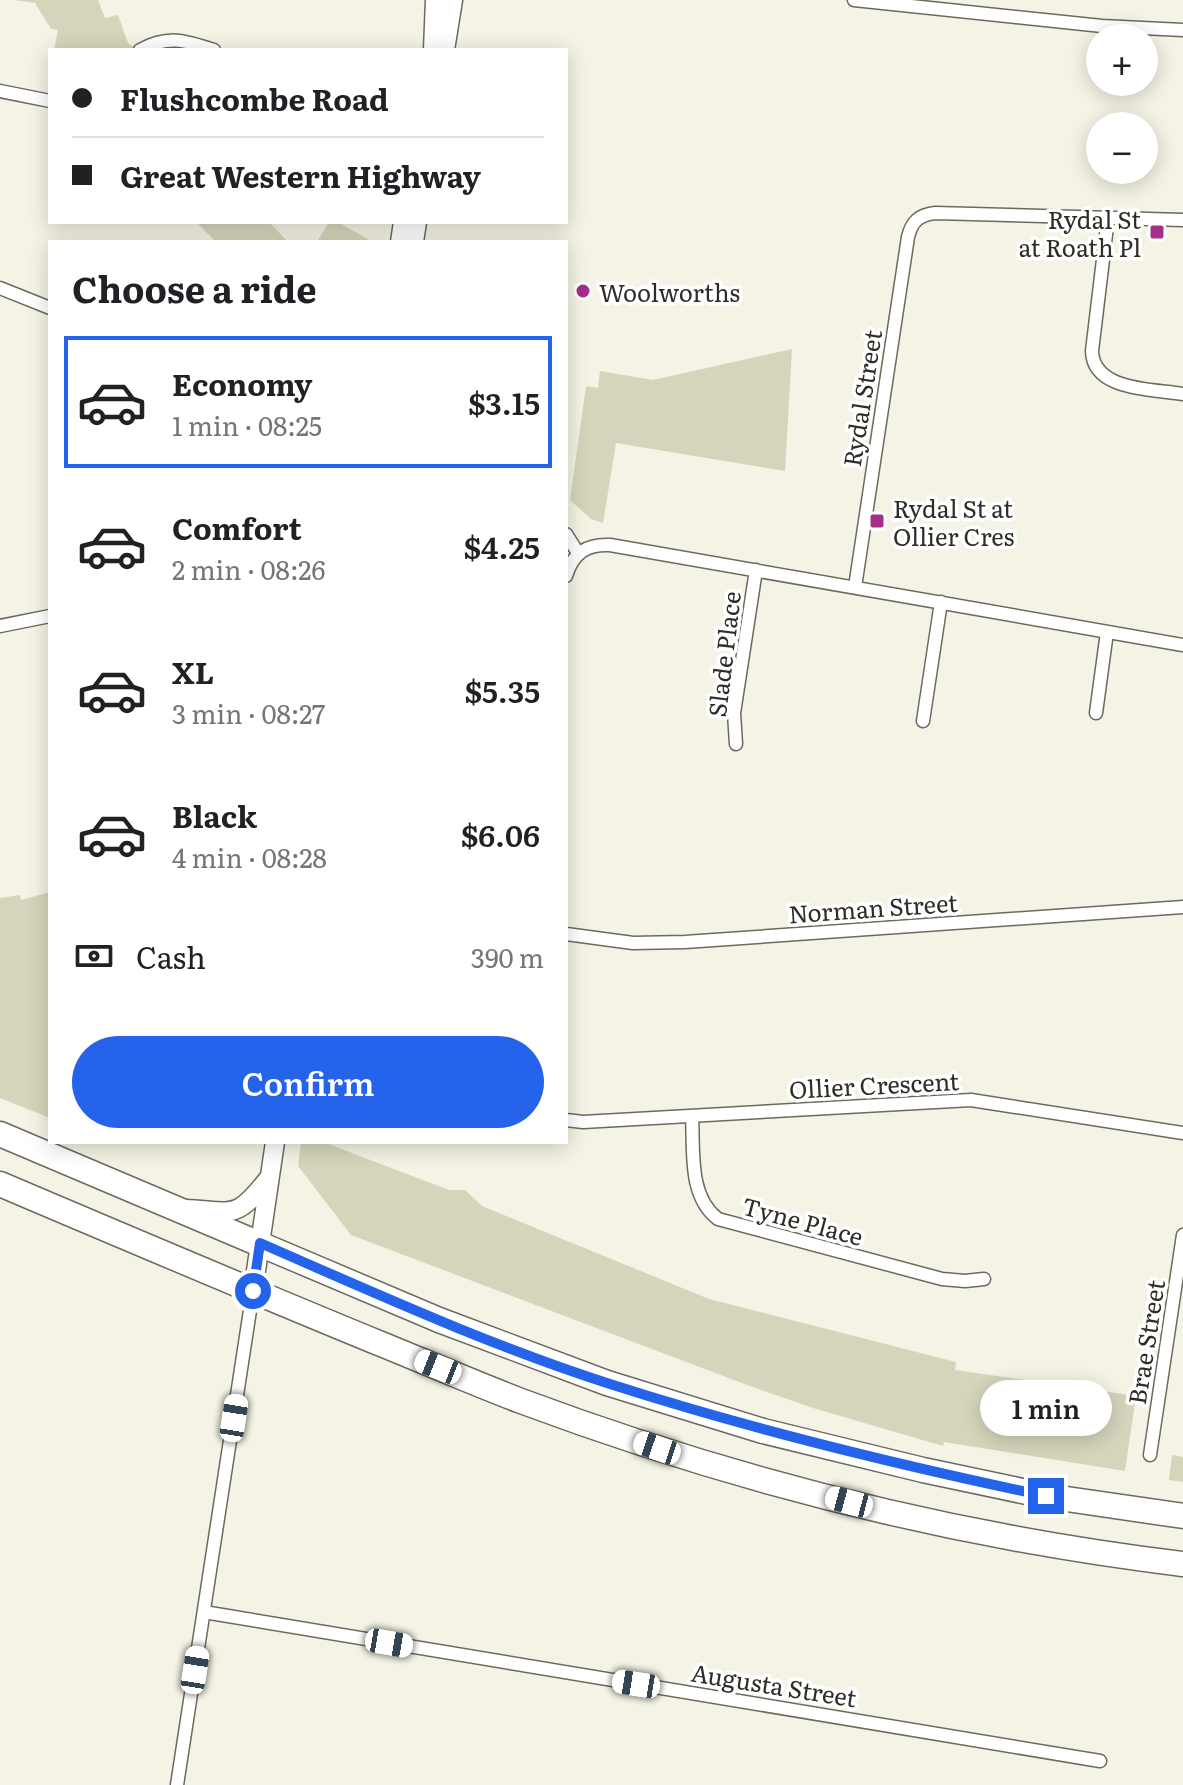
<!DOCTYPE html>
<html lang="en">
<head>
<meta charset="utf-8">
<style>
	:root { --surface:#fff; --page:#f2f2f2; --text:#202124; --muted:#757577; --line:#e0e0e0; --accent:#2563eb }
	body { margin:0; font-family:Literata,serif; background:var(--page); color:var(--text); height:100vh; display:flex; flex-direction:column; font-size:30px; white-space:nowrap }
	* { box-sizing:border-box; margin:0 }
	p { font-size:26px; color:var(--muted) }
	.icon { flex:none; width:44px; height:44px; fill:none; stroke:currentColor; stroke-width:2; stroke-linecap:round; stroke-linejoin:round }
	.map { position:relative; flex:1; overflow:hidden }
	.sheet { position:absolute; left:48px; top:240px; width:520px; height:904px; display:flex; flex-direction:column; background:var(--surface); border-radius:0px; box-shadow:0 4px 20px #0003 }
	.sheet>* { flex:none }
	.top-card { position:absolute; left:48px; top:48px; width:520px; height:176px; border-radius:0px; box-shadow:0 4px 20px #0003; display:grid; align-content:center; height:176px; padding:0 24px; background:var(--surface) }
	.controls { position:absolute; left:1086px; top:24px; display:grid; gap:16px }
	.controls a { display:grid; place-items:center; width:72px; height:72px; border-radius:50%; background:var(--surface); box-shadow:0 4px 20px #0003; font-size:40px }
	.end { position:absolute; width:36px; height:36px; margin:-18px; border:10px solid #2563eb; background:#fff; box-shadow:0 0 0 4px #fff }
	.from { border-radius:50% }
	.bubble { position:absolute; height:56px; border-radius:28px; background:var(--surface); box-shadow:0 4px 20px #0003; font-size:26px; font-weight:600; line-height:56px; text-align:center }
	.car { position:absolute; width:24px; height:48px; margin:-24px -12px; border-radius:10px; box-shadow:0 0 6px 2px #0007; background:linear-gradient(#fff 24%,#345 0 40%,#fff 0 76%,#345 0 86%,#fff 0) }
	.top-card b { display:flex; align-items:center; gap:28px; height:76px; font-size:30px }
	.top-card b+b { border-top:2px solid var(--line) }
	.top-card i { width:20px; height:20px; background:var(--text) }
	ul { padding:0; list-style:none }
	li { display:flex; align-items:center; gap:24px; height:132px; margin:0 16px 12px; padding:0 8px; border:4px solid transparent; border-radius:0px }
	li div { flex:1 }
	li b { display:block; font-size:30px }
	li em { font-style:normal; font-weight:600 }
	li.selected { border-color:var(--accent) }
	li>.icon { width:72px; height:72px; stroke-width:1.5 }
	h2 { padding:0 24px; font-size:36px; line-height:96px }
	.pay { display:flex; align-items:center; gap:20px; height:88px; padding:0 24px; font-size:30px }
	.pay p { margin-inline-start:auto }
	.primary-button { display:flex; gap:16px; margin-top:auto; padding:16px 24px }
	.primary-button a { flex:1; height:92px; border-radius:48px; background:var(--accent); color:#fff; font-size:32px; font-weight:600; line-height:92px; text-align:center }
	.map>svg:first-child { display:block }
</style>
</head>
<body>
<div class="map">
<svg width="1183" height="1785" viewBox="0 0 1183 1785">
	<rect width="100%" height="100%" fill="#f4f3e5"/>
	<path fill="#d6d5bb" d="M14,0H98L105,18L118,15L128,43L139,50H54L58,30L51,29L35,3Z
		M196,222H269L288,242H216Z
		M329,222H338L373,242H317Z
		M792,349L785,471L616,443L603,523L591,519L570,500L586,386L598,388L600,371L653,380Z
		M50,892V1118L0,1098V898L20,895L21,900Z
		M301,1142H323L449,1190H465L482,1206L709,1299L956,1362L955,1370L1136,1396L1125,1471L944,1442L943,1446L813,1408L747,1385L351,1235L298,1166Z
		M1172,1455L1183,1457V1482L1169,1480Z"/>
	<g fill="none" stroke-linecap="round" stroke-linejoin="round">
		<defs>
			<path id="street" d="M854,0L1102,26L1183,30
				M140,50C168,35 184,40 214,50
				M0,91L50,101
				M1108,218L1092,351C1093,391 1153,389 1183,394
				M0,288L50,308
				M566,534L578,553
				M566,576C573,553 586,544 610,545L1183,645
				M855,587L908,237C912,221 919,215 935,213L1183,220
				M0,626L50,616
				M1096,713L1107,632
				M923,721L941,602
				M736,744L734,713L756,570
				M566,934L633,943L685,942L1183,907
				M692,1117C694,1151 688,1196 718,1219L942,1279L965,1281L984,1279
				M566,1120L583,1122L971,1100L1183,1133
				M1150,1455L1183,1235
				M204,1612L1100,1761
				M177,1785L253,1291"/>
			<path id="secondary" d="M433,50L435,0
				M445,50L453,0
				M400,242L403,222
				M414,242L417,222
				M185,1209C234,1211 235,1221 268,1179
				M253,1291L275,1142"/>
			<path id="highway" d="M0,1134L439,1320L607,1383L763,1431L923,1470L1046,1496L1183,1516
				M0,1184C127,1238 254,1292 381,1344C428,1363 474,1383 521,1401C733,1480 958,1537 1183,1564"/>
		</defs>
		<use href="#street" stroke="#6b6a5e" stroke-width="15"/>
		<use href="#secondary" stroke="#6b6a5e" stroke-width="21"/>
		<use href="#highway" stroke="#6b6a5e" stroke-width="27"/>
		<use href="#street" stroke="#fff" stroke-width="12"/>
		<use href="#secondary" stroke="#fff" stroke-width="18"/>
		<use href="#highway" stroke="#fff" stroke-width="24"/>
	</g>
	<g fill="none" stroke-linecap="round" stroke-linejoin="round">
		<path stroke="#2563eb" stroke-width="10" d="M253,1291L260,1243C375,1293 491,1346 610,1384C753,1430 898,1465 1046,1496"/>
	</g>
	<g fill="#a32f89" stroke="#fff" stroke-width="3">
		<rect x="1149" y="224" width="16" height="16" rx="4"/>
		<circle cx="583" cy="291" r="8"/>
		<rect x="869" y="513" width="16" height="16" rx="4"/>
	</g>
	<g text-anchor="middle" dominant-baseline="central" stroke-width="7" stroke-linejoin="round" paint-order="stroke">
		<g font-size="24" fill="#2e2d28" stroke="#fff" text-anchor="start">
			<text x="1141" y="218" text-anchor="end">Rydal St<tspan x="1141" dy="28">at Roath Pl</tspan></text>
			<text x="599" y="291">Woolworths</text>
			<text x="893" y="507">Rydal St at<tspan x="893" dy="28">Ollier Cres</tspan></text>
		</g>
		<g font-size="24" fill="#2e2d28" stroke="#fff">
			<text transform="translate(861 398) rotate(-81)">Rydal Street</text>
			<text transform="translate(723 654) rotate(-83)">Slade Place</text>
			<text transform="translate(873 907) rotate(-4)">Norman Street</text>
			<text transform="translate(874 1084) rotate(-3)">Ollier Crescent</text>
			<text transform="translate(803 1220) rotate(15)">Tyne Place</text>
			<text transform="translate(1145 1342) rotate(-81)">Brae Street</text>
			<text transform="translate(774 1684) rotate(9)">Augusta Street</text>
		</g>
	</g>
</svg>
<div class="controls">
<a>+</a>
<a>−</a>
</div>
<i class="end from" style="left:253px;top:1291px"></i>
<i class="end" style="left:1046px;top:1496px"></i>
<div class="bubble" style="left:980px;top:1380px;width:132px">1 min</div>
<i class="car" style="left:438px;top:1367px;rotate:292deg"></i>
<i class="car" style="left:234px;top:1418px;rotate:9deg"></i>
<i class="car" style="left:657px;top:1448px;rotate:289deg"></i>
<i class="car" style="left:849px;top:1502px;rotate:285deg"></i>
<i class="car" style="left:389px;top:1643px;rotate:100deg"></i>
<i class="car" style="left:195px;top:1670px;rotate:9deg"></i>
<i class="car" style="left:636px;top:1684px;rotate:279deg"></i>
<div class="top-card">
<b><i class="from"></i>Flushcombe Road</b>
<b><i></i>Great Western Highway</b>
</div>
<section class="sheet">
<h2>Choose a ride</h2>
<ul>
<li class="selected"><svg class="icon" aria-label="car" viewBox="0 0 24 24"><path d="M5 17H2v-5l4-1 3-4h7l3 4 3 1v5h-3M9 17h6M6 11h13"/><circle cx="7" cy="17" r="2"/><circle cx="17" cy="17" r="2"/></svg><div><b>Economy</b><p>1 min · 08:25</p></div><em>$3.15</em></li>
<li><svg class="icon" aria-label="car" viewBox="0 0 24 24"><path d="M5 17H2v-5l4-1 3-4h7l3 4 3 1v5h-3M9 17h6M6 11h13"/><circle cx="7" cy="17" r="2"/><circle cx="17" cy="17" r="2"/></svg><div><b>Comfort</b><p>2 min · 08:26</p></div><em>$4.25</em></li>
<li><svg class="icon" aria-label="car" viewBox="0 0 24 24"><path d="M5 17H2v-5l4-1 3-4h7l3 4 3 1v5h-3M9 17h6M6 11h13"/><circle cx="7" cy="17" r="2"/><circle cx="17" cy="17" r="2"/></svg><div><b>XL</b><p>3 min · 08:27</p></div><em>$5.35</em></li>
<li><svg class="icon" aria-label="car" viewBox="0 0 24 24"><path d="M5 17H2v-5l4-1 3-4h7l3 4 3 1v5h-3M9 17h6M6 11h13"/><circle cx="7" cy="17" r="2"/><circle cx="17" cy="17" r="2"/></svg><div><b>Black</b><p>4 min · 08:28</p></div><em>$6.06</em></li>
</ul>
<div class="pay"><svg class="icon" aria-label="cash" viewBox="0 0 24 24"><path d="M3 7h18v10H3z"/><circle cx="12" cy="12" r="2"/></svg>Cash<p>390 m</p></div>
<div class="primary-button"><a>Confirm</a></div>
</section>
</div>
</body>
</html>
